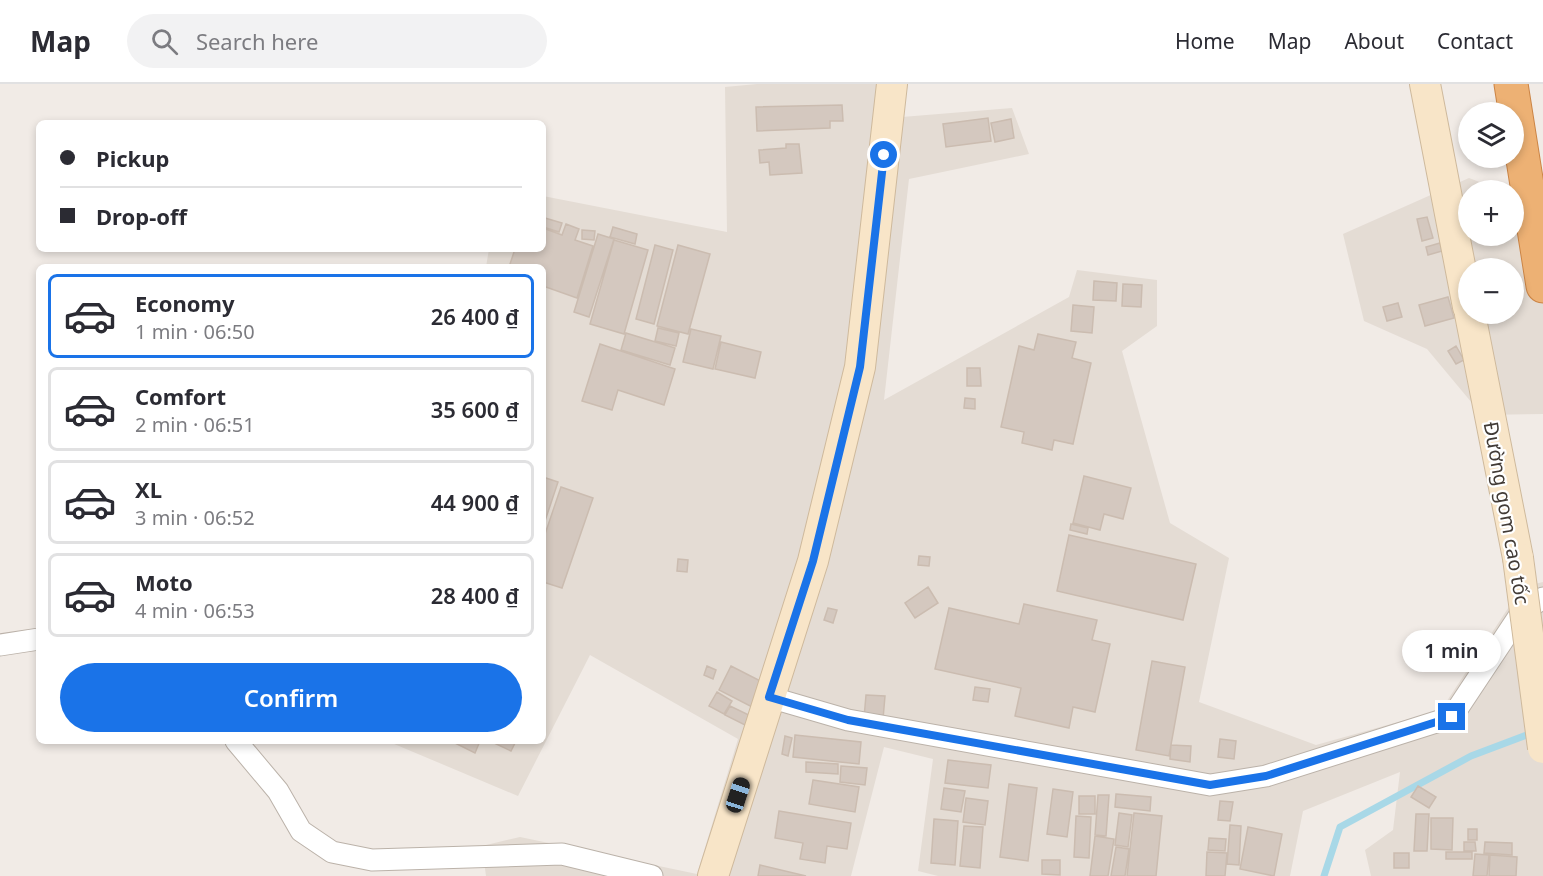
<!DOCTYPE html>
<html lang="en">
<head>
<meta charset="utf-8">
<style>
	:root { --surface:#fff; --page:#f2f2f3; --text:#2b2b33; --muted:#7c7c81; --line:#e1e1e2; --accent:#1a73e8 }
	body { margin:0; font-family:"Noto Sans",sans-serif; background:var(--page); color:var(--text); height:100vh; display:flex; flex-direction:column; font-size:22px; white-space:nowrap }
	* { box-sizing:border-box; margin:0 }
	p { font-size:20px; color:var(--muted) }
	.icon { flex:none; width:33px; height:33px; fill:none; stroke:currentColor; stroke-width:2; stroke-linecap:round; stroke-linejoin:round }
	.map { position:relative; flex:1; overflow:hidden }
	.panel { position:absolute; left:36px; top:180px; width:510px; height:480px; display:flex; flex-direction:column; background:var(--surface); border-radius:9px; box-shadow:0 3px 9px #0003 }
	.panel>* { flex:none }
	.banner { position:absolute; left:36px; top:36px; width:510px; height:132px; border-radius:9px; box-shadow:0 3px 9px #0003; display:grid; align-content:center; height:132px; padding:0 24px; background:var(--surface) }
	.fabs { position:absolute; left:1458px; top:18px; display:grid; gap:12px }
	.fabs a { display:grid; place-items:center; width:66px; height:66px; border-radius:50%; background:var(--surface); box-shadow:0 3px 9px #0003; font-size:30px }
	.end { position:absolute; width:27px; height:27px; margin:-14px; border:8px solid #1a73e8; background:#fff; box-shadow:0 0 0 3px #fff }
	.from { border-radius:50% }
	.bubble { position:absolute; height:42px; border-radius:21px; background:var(--surface); box-shadow:0 3px 9px #0003; font-size:20px; font-weight:600; line-height:42px; text-align:center }
	.car { position:absolute; width:18px; height:36px; margin:-18px -9px; border-radius:8px; box-shadow:0 0 4px 2px #0007; background:linear-gradient(#222 24%,#8ab4d8 0 40%,#222 0 76%,#8ab4d8 0 86%,#222 0) }
	.banner b { display:flex; align-items:center; gap:21px; height:57px; font-size:22px }
	.banner b+b { border-top:2px solid var(--line) }
	.banner i { width:15px; height:15px; background:var(--text) }
	ul { padding:10px 0 0; list-style:none }
	li { display:flex; align-items:center; gap:18px; height:84px; margin:0 12px 9px; padding:0 12px; border:3px solid var(--line); border-radius:9px }
	li div { flex:1 }
	li b { display:block; font-size:22px }
	li em { font-style:normal; font-weight:600 }
	li.on { border-color:var(--accent) }
	li>.icon { width:54px; height:54px; stroke-width:1.5 }
	.cta { display:flex; gap:12px; margin-top:auto; padding:12px 24px }
	.cta a { flex:1; height:69px; border-radius:36px; background:var(--accent); color:#fff; font-size:24px; font-weight:600; line-height:69px; text-align:center }
	header { display:flex; align-items:center; gap:36px; box-sizing:border-box; height:84px; padding:0 30px; background:var(--surface); border-bottom:2px solid var(--line) }
	header strong { font-size:28px }
	nav { display:flex; gap:33px; margin-inline-start:auto; font-size:21px }
	.search { width:420px; height:54px; background:var(--page); display:flex; align-items:center; gap:15px; box-sizing:border-box; padding:0 21px; border-radius:33px; color:var(--muted); font-size:22px }
	.map>svg:first-child { display:block }
</style>
</head>
<body>
<header>
<strong>Map</strong>
<div class="search"><svg class="icon" aria-label="search" viewBox="0 0 24 24"><circle cx="10" cy="10" r="6"/><path d="M15 15l6 6"/></svg>Search here</div>
<nav><a>Home</a><a>Map</a><a>About</a><a>Contact</a></nav>
</header>
<div class="map">
<svg width="1543" height="792" viewBox="0 0 1543 792">
	<rect width="100%" height="100%" fill="#f1ebe6"/>
	<path fill="#e4dcd4" fill-rule="evenodd" d="M757,0H908L902,33L1012,24L1029,70L909,95L884,316L1069,213L1077,186L1157,196V242L1122,267L1170,439L1229,474L1199,618L1316,661L1441,626L1522,503L1543,498V792H1371L1365,766L1393,746L1400,688L1303,727L1290,792H938L918,787L933,675L884,663L851,792H486L482,762L520,753L697,790L738,655L590,571L518,712L387,657H543V183H486L489,165H543V112L727,148L725,3Z
		M1469,94L1501,106H1468V152H1514V111L1543,123V330L1482,331L1427,265L1364,237L1343,150ZM1468,184H1514V230H1468Z"/>
	<g fill="none" stroke-linecap="round" stroke-linejoin="round">
		<path stroke="#a8d8e7" stroke-width="7" d="M1324,792L1340,743L1471,672L1532,649"/>
	</g>
	<path fill="#d4c8bf" stroke="#cbbcb0" stroke-width="1.5" d="M842,21L843,37H830V44L757,47L756,23Z
		M988,34L991,57L946,63L943,40Z
		M1011,35L1014,54L995,58L991,39Z
		M786,60H799L802,89L770,91L769,78L760,79L759,66L786,64Z
		M1427,133L1433,154L1422,157L1417,135Z
		M545,134L562,139L559,148L543,143Z
		M566,140L579,145L575,156L593,162L577,214L543,202V183H509L515,165H543V144L562,151Z
		M613,143L637,150L635,160L610,153Z
		M582,146L595,147L594,156L582,155Z
		M598,150L614,155L589,233L574,228Z
		M614,156L648,166L624,250L590,240Z
		M1440,159L1442,167L1428,171L1426,163Z
		M655,161L673,166L654,240L636,235Z
		M678,161L710,170L688,250L657,242Z
		M1094,197L1117,199L1116,217L1093,216Z
		M1123,200L1142,201L1141,223L1122,222Z
		M1448,213L1454,234L1425,242L1419,221Z
		M1398,219L1402,233L1387,237L1383,223Z
		M1073,221L1094,223L1092,249L1071,247Z
		M658,244L679,249L676,262L655,257Z
		M691,245L721,252L713,285L683,278Z
		M626,249L675,264L670,281L621,266Z
		M1038,250L1076,258L1072,274L1091,279L1073,360L1054,356L1052,366L1022,359L1024,348L1001,343L1019,262L1034,266Z
		M721,258L761,268L755,294L715,285Z
		M600,260L675,285L664,321L618,306L612,326L582,317Z
		M1456,262L1464,276L1456,280L1448,267Z
		M967,284H980L981,302H967Z
		M965,314L975,315V325L964,324Z
		M1084,392L1131,404L1123,435L1104,430L1100,446L1073,439Z
		M543,393L558,398L544,440H543Z
		M561,403L593,414L562,504L543,498V456Z
		M1071,440L1088,444L1087,450L1070,446Z
		M1069,451L1196,480L1183,536L1057,507Z
		M919,472L930,473L929,482L918,481Z
		M678,475L688,476L687,488L677,487Z
		M928,503L938,519L915,534L905,519Z
		M1024,520L1097,536L1092,556L1110,560L1095,628L1073,623L1069,644L1015,632L1021,604L935,585L949,524L1019,540Z
		M828,524L837,526L833,539L824,536Z
		M1152,577L1185,583L1169,672L1136,666Z
		M707,582L716,586L713,595L704,591Z
		M731,582L768,601L756,625L719,606Z
		M975,603L990,605L988,618L973,616Z
		M717,608L732,617L724,630L709,622Z
		M866,611L885,612L883,635L864,634Z
		M730,622L751,632L747,642L725,631Z
		M795,651L861,658L859,680L793,673Z
		M785,652L792,654L788,672L782,670Z
		M1220,655L1236,657L1234,675L1218,673Z
		M451,657H480L475,669Z
		M490,657H516L511,667Z
		M1171,661L1191,662L1190,678L1170,675Z
		M948,676L991,681L988,704L945,699Z
		M806,678L838,680V690L806,688Z
		M841,682L867,684L865,701L840,698Z
		M813,696L859,703L855,728L809,720Z
		M1009,700L1037,704L1028,777L1000,773Z
		M1418,702L1436,713L1429,724L1411,713Z
		M944,704L965,707L961,728L941,725Z
		M1053,705L1073,708L1067,753L1047,750Z
		M1116,710L1151,713L1150,727L1115,723Z
		M1098,711H1109L1106,752L1095,751Z
		M1079,712H1095V730H1079Z
		M966,714L988,717L985,741L963,738Z
		M1220,717L1233,718L1230,737L1218,736Z
		M779,727L851,739L847,765L827,762L825,779L800,775L803,759L775,754Z
		M1119,729L1132,731L1128,763L1115,761Z
		M1134,729L1162,732L1156,792H1127Z
		M1416,730H1429L1427,767H1414Z
		M1076,732L1091,733L1089,774L1074,773Z
		M1431,734H1453L1452,766L1431,765Z
		M934,735L958,737L955,781L931,779Z
		M1230,741L1241,742L1239,781L1227,780Z
		M964,742L983,743L980,784L960,782Z
		M1248,743L1282,750L1274,792L1240,785Z
		M1468,745H1477V756H1468Z
		M1095,752L1114,755L1108,792H1090Z
		M1209,754L1226,755L1225,767L1208,766Z
		M1464,758H1475L1476,767H1464Z
		M1485,758L1512,759V771L1484,769Z
		M1116,763L1129,765L1125,792H1111Z
		M1207,768L1227,769L1225,792H1206Z
		M1446,768H1472V775H1446Z
		M1394,769H1409V784H1394Z
		M1475,770L1489,771L1487,792H1473Z
		M1490,771L1517,773L1516,792H1489Z
		M1042,776H1060V791L1042,790Z
		M760,781L806,792H758Z"/>
	<g fill="none" stroke-linecap="round" stroke-linejoin="round">
		<defs>
			<path id="street" d="M0,561L39,555
				M769,613L848,636L1210,701L1266,692L1452,633L1521,529L1543,514
				M236,657L278,707L301,747L332,768L372,776L562,770L652,792"/>
			<path id="secondary" d="M1425,0L1468,223
				M1470,230L1518,474
				M713,792L813,477L860,283L892,0"/>
			<path id="highway" d="M1511,0L1543,202"/>
		</defs>
		<use href="#street" stroke="#bbb2a9" stroke-width="23"/>
		<use href="#secondary" stroke="#ceb99c" stroke-width="32"/>
		<use href="#highway" stroke="#cb8445" stroke-width="35"/>
		<use href="#street" stroke="#fff" stroke-width="21"/>
		<use href="#secondary" stroke="#f8e5c8" stroke-width="30"/>
		<use href="#highway" stroke="#edb174" stroke-width="33"/>
		<defs>
			<path id="secondary-bridge" d="M1518,474L1543,664"/>
		</defs>
		<use href="#secondary-bridge" stroke="#ceb99c" stroke-width="32" stroke-linecap="butt"/>
		<use href="#secondary-bridge" stroke="#f8e5c8" stroke-width="30"/>
	</g>
	<g fill="none" stroke-linecap="round" stroke-linejoin="round">
		<path stroke="#1a73e8" stroke-width="8" d="M884,71L860,283L813,477L769,613L848,636L1210,701L1266,692L1452,633"/>
	</g>
	<g text-anchor="middle" dominant-baseline="central" stroke-width="4.5" stroke-linejoin="round" paint-order="stroke">
		<g font-size="20" fill="#423b36" stroke="#fff">
			<text transform="translate(1507 429) rotate(80)">Đường gom cao tốc</text>
		</g>
	</g>
</svg>
<div class="fabs">
<a><svg class="icon" aria-label="layers" viewBox="0 0 24 24"><path d="M12 4l9 5-9 5-9-5zM3 14l9 5 9-5"/></svg></a>
<a>+</a>
<a>−</a>
</div>
<i class="end from" style="left:884px;top:71px"></i>
<i class="end" style="left:1452px;top:633px"></i>
<div class="bubble" style="left:1402px;top:546px;width:99px">1 min</div>
<i class="car" style="left:738px;top:711px;rotate:18deg"></i>
<div class="banner">
<b><i class="from"></i>Pickup</b>
<b><i></i>Drop-off</b>
</div>
<section class="panel">
<ul>
<li class="on"><svg class="icon" aria-label="car" viewBox="0 0 24 24"><path d="M5 17H2v-5l4-1 3-4h7l3 4 3 1v5h-3M9 17h6M6 11h13"/><circle cx="7" cy="17" r="2"/><circle cx="17" cy="17" r="2"/></svg><div><b>Economy</b><p>1 min · 06:50</p></div><em>26 400 ₫</em></li>
<li><svg class="icon" aria-label="car" viewBox="0 0 24 24"><path d="M5 17H2v-5l4-1 3-4h7l3 4 3 1v5h-3M9 17h6M6 11h13"/><circle cx="7" cy="17" r="2"/><circle cx="17" cy="17" r="2"/></svg><div><b>Comfort</b><p>2 min · 06:51</p></div><em>35 600 ₫</em></li>
<li><svg class="icon" aria-label="car" viewBox="0 0 24 24"><path d="M5 17H2v-5l4-1 3-4h7l3 4 3 1v5h-3M9 17h6M6 11h13"/><circle cx="7" cy="17" r="2"/><circle cx="17" cy="17" r="2"/></svg><div><b>XL</b><p>3 min · 06:52</p></div><em>44 900 ₫</em></li>
<li><svg class="icon" aria-label="car" viewBox="0 0 24 24"><path d="M5 17H2v-5l4-1 3-4h7l3 4 3 1v5h-3M9 17h6M6 11h13"/><circle cx="7" cy="17" r="2"/><circle cx="17" cy="17" r="2"/></svg><div><b>Moto</b><p>4 min · 06:53</p></div><em>28 400 ₫</em></li>
</ul>
<div class="cta"><a>Confirm</a></div>
</section>
</div>
</body>
</html>
